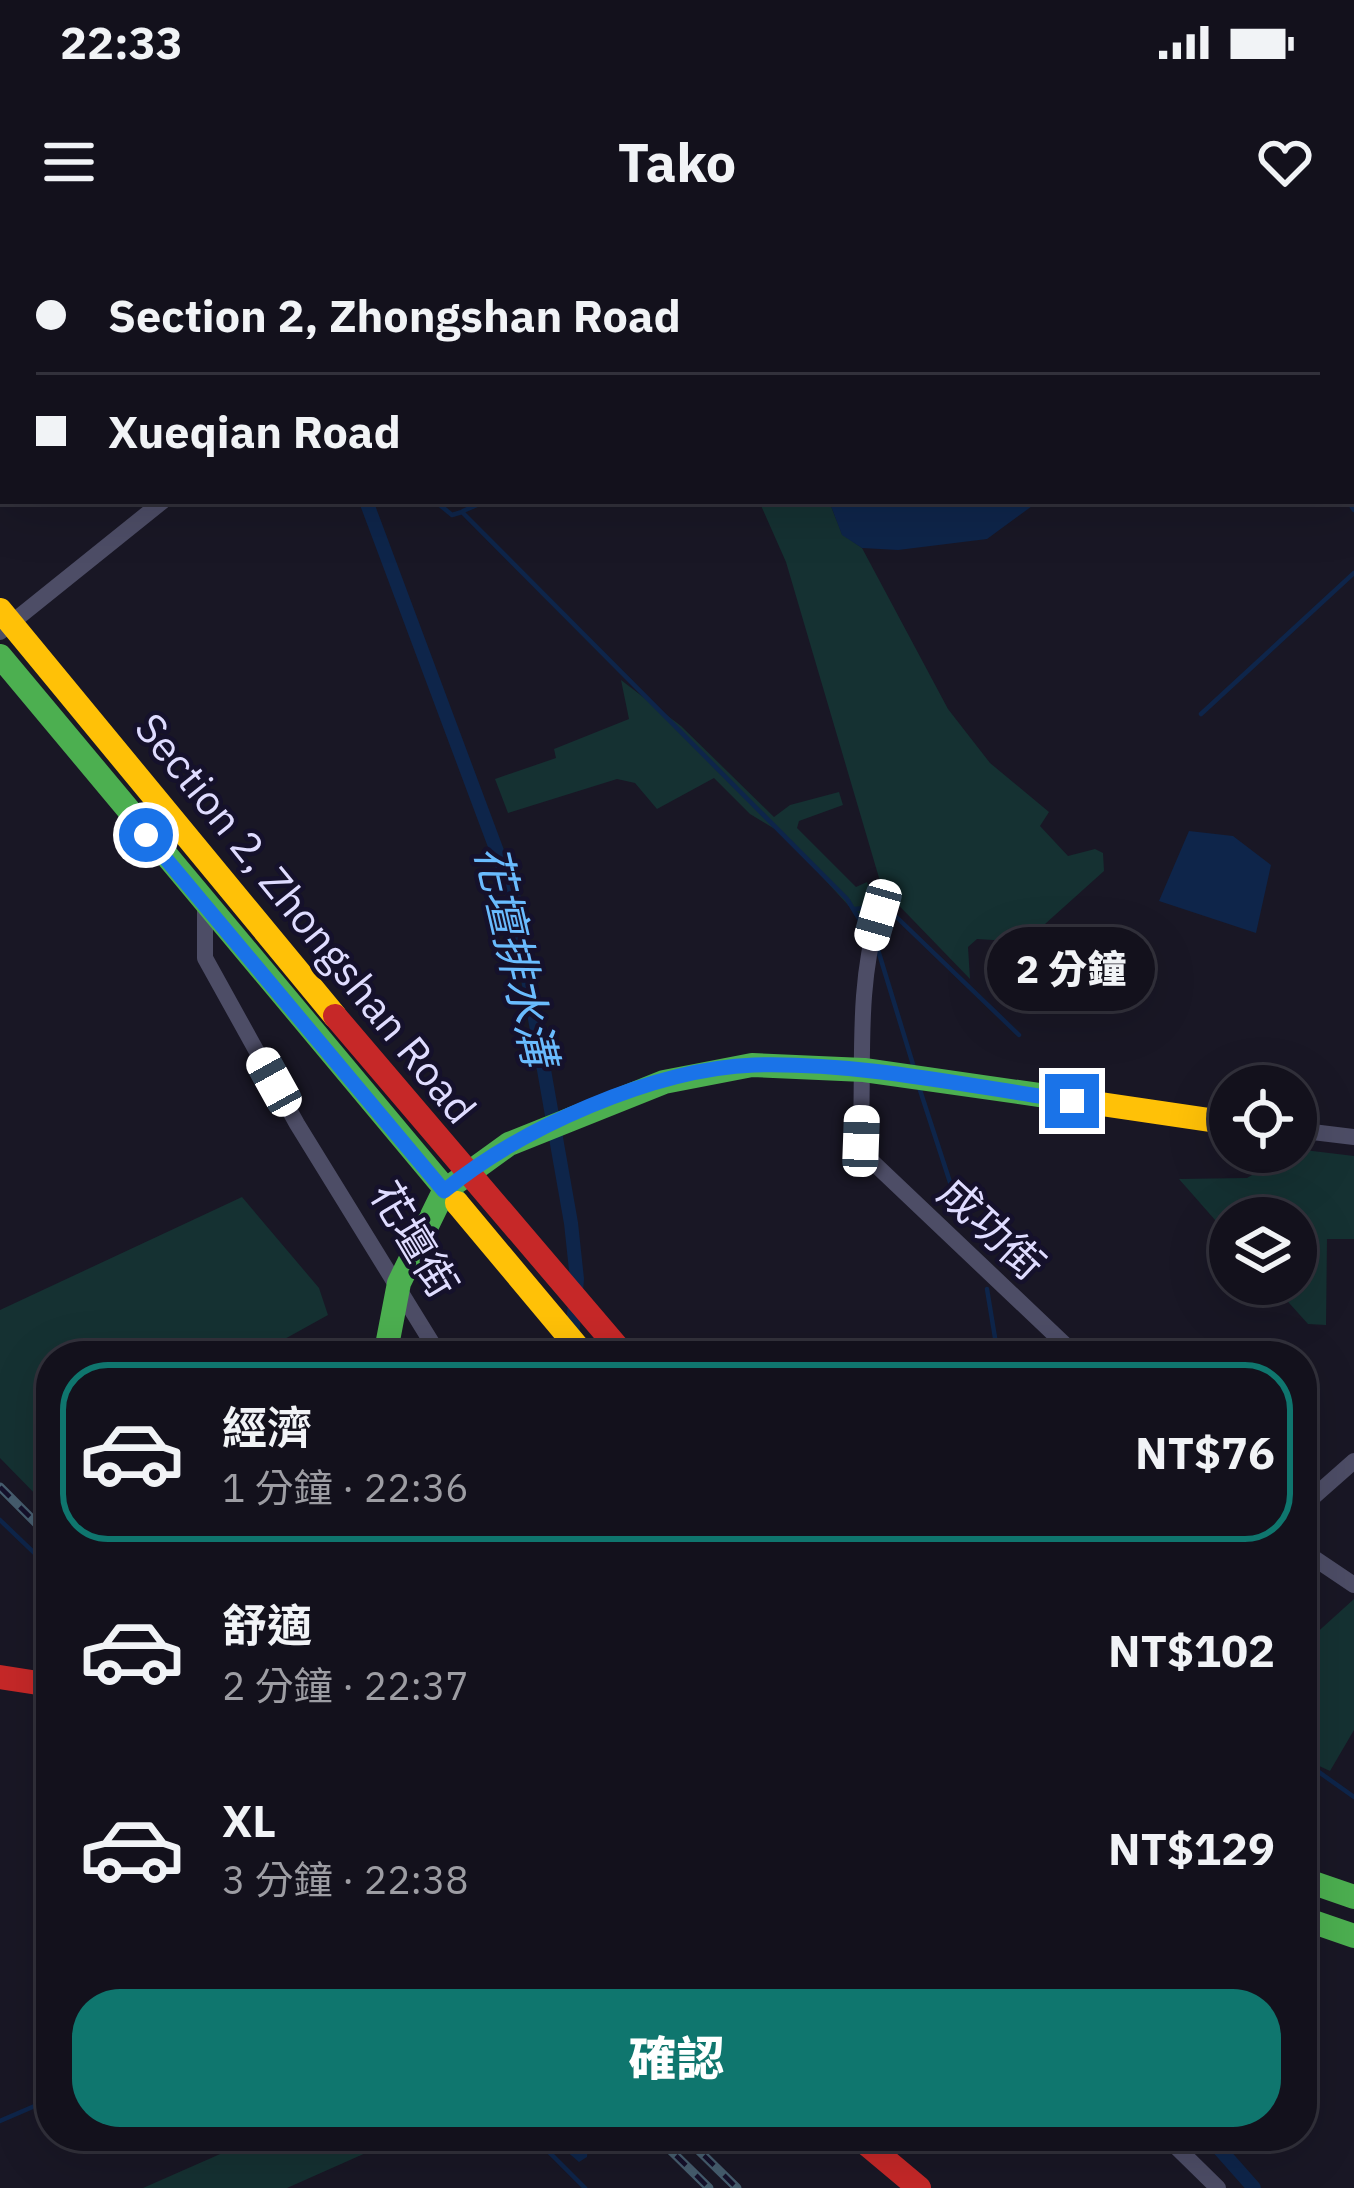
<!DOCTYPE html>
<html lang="zh-TW">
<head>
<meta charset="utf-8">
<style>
	:root { --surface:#13111c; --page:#201f29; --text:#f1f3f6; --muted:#9d9da3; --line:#32313b; --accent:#0f766e }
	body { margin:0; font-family:"IBM Plex Sans","Noto Sans TC",sans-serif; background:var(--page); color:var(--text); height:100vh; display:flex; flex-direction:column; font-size:45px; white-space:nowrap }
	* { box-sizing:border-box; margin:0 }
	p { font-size:39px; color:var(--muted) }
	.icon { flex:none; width:66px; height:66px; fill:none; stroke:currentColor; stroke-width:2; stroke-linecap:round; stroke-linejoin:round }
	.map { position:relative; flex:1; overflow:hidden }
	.sheet { position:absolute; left:36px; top:1101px; width:1281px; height:810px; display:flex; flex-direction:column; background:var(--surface); border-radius:48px; box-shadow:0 12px 48px #0002,0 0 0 3px var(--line) }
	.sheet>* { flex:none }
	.guide { position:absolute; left:0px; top:0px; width:1356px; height:264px; box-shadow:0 12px 48px #0002,0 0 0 3px var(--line); display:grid; align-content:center; height:264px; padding:0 36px; background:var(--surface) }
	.fabs { position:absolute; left:1209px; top:825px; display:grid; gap:24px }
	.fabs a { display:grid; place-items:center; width:108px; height:108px; border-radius:50%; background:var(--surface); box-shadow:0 12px 48px #0002,0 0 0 3px var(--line); font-size:60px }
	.end { position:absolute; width:54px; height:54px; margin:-27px; border:15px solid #1a73e8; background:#fff; box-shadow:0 0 0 6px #fff }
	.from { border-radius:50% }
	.bubble { position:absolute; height:84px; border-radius:42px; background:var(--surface); box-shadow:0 12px 48px #0002,0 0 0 3px var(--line); font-size:39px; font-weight:800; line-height:84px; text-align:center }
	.car { position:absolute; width:36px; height:72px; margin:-36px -18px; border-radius:15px; box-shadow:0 0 9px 3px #0007; background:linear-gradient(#fff 24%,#345 0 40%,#fff 0 76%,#345 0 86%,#fff 0) }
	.guide b { display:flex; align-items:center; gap:42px; height:114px; font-size:45px }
	.guide b+b { border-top:3px solid var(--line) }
	.guide i { width:30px; height:30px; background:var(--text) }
	ul { padding:21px 0 0; list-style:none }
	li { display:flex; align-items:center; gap:36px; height:180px; margin:0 24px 18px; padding:0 12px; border:6px solid transparent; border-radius:48px }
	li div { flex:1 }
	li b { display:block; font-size:45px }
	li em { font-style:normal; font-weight:800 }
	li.selected { border-color:var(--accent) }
	li>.icon { width:108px; height:108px; stroke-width:1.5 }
	.cta { display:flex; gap:24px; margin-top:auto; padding:24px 36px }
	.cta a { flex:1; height:138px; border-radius:48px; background:var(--accent); color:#fff; font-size:48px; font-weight:800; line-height:138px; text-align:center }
	.status { display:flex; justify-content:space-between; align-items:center; height:84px; padding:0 60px; background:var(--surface); direction:ltr }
	.status svg { height:33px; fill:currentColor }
	header { display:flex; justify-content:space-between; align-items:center; height:156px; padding:0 36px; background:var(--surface); font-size:54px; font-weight:800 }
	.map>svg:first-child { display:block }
</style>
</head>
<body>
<div class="status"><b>22:33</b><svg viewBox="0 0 49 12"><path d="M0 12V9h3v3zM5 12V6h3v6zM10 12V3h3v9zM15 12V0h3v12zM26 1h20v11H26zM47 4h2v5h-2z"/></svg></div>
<header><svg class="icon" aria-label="menu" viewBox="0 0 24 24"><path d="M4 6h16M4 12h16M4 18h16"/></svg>Tako<svg class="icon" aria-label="heart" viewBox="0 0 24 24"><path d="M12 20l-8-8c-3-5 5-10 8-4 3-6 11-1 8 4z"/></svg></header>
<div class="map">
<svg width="1354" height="1948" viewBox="0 0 1354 1948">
	<rect width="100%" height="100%" fill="#191725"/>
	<path fill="#153132" d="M759,261H834L831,266L842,294L862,308L948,469L990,523L1049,572L1040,586L1068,616L1095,609L1103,613L1104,631L1025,702L977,699L968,707L970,739L882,648L786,322Z
		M621,440L681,486L774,577L790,565L839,552L843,565L799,581L797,588L856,647L867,642L873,660L870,689L783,594L750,574L714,538L657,569L635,543L617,539L508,573L495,539L556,518L554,509L629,479Z
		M1296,909L1354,916V999H1327L1326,1085L1308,1084L1272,1044H1296V978H1230V997L1179,939L1247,938Z
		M242,957L319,1048L328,1075L254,1116H51V1261L43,1262L0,1218V1070Z
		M1354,1359V1490L1330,1531L1302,1518V1406Z
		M261,1896H404L287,1948H143Z"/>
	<path fill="#0e254a" d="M834,261H1039L987,299L898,310L862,308L842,295L831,266Z
		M1189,591L1233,596L1271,625L1256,693L1159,661Z
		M549,1896H589L587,1917L579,1922Z"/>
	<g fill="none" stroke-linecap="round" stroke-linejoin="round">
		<path stroke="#0e254a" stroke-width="4.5" d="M180,0L183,3
			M631,0L633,3
			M873,0L874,3
			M1056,0V3
			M1084,0L1086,3
			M1330,0L1331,3
			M991,3L994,0
			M1353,50L1354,52
			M435,261L452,275L462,272L847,659L869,695
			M1348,261L1354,270
			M463,271L486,261
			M1201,474L1354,333
			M855,669L885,666L1019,795
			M878,710L915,831
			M919,847L962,979
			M987,1049L998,1116
			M0,1280L51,1329
			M1302,1520L1354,1557
			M0,1881L51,1859
			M533,1896L585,1948"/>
		<path stroke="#0e254a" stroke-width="14" d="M123,0L127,3
			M366,261L513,654L571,983L577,1039L572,1099
			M1208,1896L1254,1948"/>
		<path stroke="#4d4d66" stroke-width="16" d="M0,392L163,261
			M205,667V718L297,884L440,1116
			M878,675C855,754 865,830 860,910L1077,1116
			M1296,890L1354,897
			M1302,1267L1354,1221
			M1302,1310L1354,1345
			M1165,1896L1218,1948"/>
		<path stroke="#4caf50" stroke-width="24" d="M0,416L457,963
			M385,1116L399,1043L444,951L509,904L664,842L752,825L864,830L1067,859
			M1302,1639L1354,1657
			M1302,1678L1354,1696"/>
		<path stroke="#ffc107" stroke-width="24" d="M0,370L335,776
			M1067,859L1230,883
			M457,963L585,1116"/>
		<path stroke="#c62828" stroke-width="24" d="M335,776L625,1116
			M0,1437L51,1445
			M857,1896L919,1948"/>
		<defs>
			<path id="rail" d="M0,1247L51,1298
				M656,1896L709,1948
				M684,1896L737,1948"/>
		</defs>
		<use href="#rail" stroke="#465d6e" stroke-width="9"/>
		<use href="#rail" stroke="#15112b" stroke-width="4.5" stroke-dasharray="14" stroke-linecap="butt"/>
	</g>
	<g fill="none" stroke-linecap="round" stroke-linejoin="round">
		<path stroke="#1a73e8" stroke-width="15" d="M146,595L444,951C521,888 653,829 754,825C860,822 967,846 1072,861"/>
	</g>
	<g text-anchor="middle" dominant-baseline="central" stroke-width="9" stroke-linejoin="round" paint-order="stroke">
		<g font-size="42" fill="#dfdcff" stroke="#15112b">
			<text transform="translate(306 678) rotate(51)">Section 2, Zhongshan Road</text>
			<text transform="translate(992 988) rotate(43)">成功街</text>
			<text transform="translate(415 999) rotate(59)">花壇街</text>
		</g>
		<g font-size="45" font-style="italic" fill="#6abcfe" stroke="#15112b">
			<text transform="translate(517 715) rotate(77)">花壇排水溝</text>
		</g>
	</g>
</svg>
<div class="fabs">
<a><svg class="icon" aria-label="locate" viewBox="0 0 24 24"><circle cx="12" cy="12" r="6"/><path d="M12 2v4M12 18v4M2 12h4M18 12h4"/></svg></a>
<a><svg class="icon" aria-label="layers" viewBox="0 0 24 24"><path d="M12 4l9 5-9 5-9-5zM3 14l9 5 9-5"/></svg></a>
</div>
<i class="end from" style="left:146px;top:595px"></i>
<i class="end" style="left:1072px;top:861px"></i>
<div class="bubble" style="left:987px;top:687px;width:168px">2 分鐘</div>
<i class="car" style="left:878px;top:675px;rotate:196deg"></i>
<i class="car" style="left:274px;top:842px;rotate:331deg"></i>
<i class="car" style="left:861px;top:901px;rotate:2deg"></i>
<div class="guide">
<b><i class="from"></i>Section 2, Zhongshan Road</b>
<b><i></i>Xueqian Road</b>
</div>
<section class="sheet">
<ul>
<li class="selected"><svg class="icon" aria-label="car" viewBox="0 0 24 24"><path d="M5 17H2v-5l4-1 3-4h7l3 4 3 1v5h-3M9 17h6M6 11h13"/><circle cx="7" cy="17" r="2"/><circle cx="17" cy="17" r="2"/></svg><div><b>經濟</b><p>1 分鐘 · 22:36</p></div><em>NT$76</em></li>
<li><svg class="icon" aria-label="car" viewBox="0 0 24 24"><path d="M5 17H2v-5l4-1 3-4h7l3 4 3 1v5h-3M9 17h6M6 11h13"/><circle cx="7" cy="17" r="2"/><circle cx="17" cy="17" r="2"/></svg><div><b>舒適</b><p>2 分鐘 · 22:37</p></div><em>NT$102</em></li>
<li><svg class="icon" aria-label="car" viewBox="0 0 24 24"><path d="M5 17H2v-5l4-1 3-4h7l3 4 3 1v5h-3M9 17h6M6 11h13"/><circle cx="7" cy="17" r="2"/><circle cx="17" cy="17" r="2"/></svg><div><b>XL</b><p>3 分鐘 · 22:38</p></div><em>NT$129</em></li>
</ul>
<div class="cta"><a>確認</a></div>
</section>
</div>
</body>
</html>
